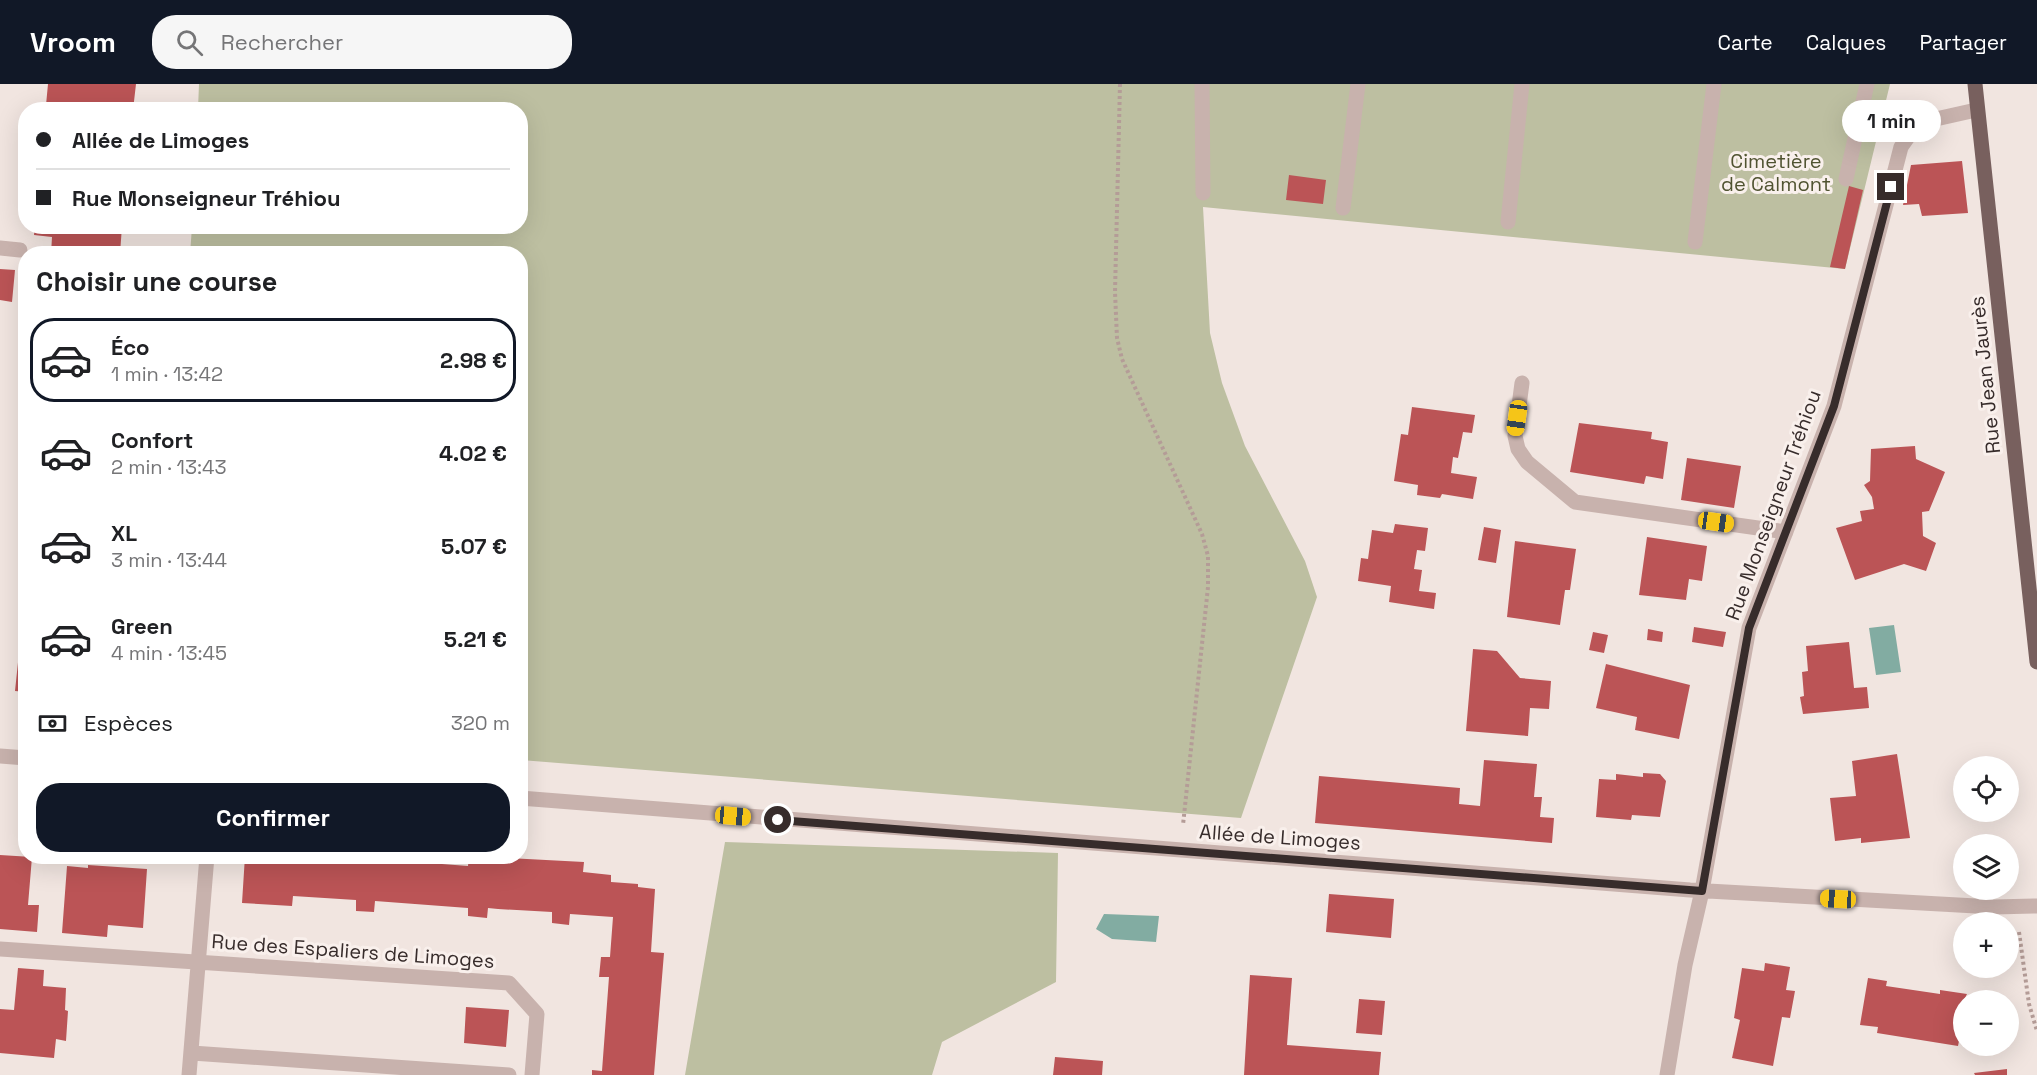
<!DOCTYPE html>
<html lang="fr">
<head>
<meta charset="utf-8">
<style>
	:root { --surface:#fff; --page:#f6f6f6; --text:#202124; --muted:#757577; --line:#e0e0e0; --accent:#111827 }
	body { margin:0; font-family:"Space Grotesk",sans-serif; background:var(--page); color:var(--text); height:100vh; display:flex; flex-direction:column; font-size:22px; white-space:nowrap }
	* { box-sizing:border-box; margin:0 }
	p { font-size:20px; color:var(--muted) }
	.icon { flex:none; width:33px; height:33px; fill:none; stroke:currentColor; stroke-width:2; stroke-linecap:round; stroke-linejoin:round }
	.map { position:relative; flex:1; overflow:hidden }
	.panel { position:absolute; left:18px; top:162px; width:510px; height:618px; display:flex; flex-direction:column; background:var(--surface); border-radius:24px; box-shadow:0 6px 24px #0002 }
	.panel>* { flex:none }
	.guide { position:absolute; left:18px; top:18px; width:510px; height:132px; border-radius:24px; box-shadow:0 6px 24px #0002; display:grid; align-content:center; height:132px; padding:0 18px; background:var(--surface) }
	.controls { position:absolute; left:1953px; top:672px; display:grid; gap:12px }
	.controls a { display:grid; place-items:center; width:66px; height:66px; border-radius:50%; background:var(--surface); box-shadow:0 6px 24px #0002; font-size:30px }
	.end { position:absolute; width:27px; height:27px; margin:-14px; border:8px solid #372c2b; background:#fff; box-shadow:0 0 0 3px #fff }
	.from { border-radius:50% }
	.bubble { position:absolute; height:42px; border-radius:21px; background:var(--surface); box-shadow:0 6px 24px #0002; font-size:20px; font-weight:600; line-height:42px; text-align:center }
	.car { position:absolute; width:18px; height:36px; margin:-18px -9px; border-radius:8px; box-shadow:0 0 4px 2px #0007; background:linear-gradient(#f5c518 24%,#345 0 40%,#f5c518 0 76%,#345 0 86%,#f5c518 0) }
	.guide b { display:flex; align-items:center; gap:21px; height:57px; font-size:22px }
	.guide b+b { border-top:2px solid var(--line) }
	.guide i { width:15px; height:15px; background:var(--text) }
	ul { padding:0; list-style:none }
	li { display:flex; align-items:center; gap:18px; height:84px; margin:0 12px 9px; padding:0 6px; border:3px solid transparent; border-radius:24px }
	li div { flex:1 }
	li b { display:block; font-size:22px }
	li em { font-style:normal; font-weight:600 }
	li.selected { border-color:var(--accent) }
	li>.icon { width:54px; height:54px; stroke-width:1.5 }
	h2 { padding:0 18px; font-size:27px; line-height:72px }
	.pay { display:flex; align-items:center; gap:15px; height:66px; padding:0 18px; font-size:22px }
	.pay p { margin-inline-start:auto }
	.cta { display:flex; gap:12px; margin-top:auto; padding:12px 18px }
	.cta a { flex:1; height:69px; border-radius:24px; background:var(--accent); color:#fff; font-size:24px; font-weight:600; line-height:69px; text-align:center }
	header { display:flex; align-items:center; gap:36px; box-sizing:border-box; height:84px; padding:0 30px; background:var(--accent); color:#fff }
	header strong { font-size:28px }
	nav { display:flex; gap:33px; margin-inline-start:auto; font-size:21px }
	.search { width:420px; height:54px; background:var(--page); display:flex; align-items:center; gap:15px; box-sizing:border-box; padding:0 21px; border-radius:24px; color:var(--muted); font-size:22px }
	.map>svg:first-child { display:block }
</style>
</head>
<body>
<header>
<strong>Vroom</strong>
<div class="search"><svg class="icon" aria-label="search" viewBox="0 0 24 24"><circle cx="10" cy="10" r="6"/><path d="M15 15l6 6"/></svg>Rechercher</div>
<nav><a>Carte</a><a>Calques</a><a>Partager</a></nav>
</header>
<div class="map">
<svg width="2037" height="991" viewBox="0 0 2037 991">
	<rect width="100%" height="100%" fill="#f1e5e0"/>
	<path fill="#bdbfa1" d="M199,0H1890L1845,185L1203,123L1210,249L1222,299L1245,362L1305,477L1317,513L1241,734L521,676L520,170H190L192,143L520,142V26L198,25Z
		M725,758L1058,769L1056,898L942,958L932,991H685Z"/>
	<path fill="#82aca2" d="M1894,541L1901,588L1876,591L1869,544Z
		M1104,830L1159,832L1156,858L1112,855L1096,845Z"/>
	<path fill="#bb5456" d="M48,0H136L133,26H56L57,22L46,21Z
		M1962,77L1968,129L1922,132L1919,120L1903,121L1911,81Z
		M1289,91L1326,96L1323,120L1286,116Z
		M1849,102L1863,106L1845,185L1830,183Z
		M35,142H122L120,170H51L52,153L34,151Z
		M0,185L15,186L12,218L0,216Z
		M1412,323L1475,331L1472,349L1463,348L1458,374L1453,373L1451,389L1477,393L1473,415L1442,410L1440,414L1417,411L1418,401L1394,397L1401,350L1408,351Z
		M1579,339L1652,348L1651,355L1668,358L1663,395L1646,392L1644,400L1570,388Z
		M1915,362L1916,375L1945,388L1929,427L1922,428L1923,452L1936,459L1926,487L1904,480L1855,496L1836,444L1862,437L1860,427L1874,425L1872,413L1864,401L1870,397L1871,365Z
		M1687,374L1741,382L1734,424L1681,416Z
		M1395,440L1428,444L1425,467L1417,466L1414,485L1422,486L1419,507L1436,509L1434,525L1389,518L1391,502L1358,497L1361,474L1368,475L1372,446L1393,449Z
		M1484,443L1501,446L1496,479L1478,476Z
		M1647,453L1707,462L1702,497L1689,495L1686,516L1639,511Z
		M1515,457L1576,465L1570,506H1565L1560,541L1507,533Z
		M24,521H26V608L15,607Z
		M1694,543L1726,548L1723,563L1692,558Z
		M1648,545L1663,548L1662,558L1647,556Z
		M1593,548L1608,551L1604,569L1589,566Z
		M1849,558L1854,604L1867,603L1869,624L1803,630L1800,613L1804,612L1802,588L1808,587L1806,562Z
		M1473,565L1497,567L1520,594L1551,597L1549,625L1530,624L1528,652L1466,647Z
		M1606,580L1690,601L1679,655L1635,646L1637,633L1596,624Z
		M1897,670L1910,754L1861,759V754L1835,757L1830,714L1856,712L1852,677Z
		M1484,676L1537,680L1534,713H1542L1540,733L1554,734L1552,759L1315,739L1319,692L1460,704L1459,720L1480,722Z
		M1643,689L1660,690L1666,697L1660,733L1632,731L1631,736L1596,733L1599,695L1616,696V690L1643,693Z
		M0,771L32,773L28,821H39L37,848L0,845Z
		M245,772H390V776L468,782L469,772L584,778L583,788L611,791V798L638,800V803L655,805L651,868L664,869L654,991H592V986L602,987L609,893H599L601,873H610L613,833L570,830L569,841L552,839V828L498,825L488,824L487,834L468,832V824L375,817L374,828L356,827V816L293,812L292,822L242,819Z
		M88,781L147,785L143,844L108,841L107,853L62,849L67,782L88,784Z
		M1329,810L1394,815L1391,854L1326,848Z
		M1765,879L1790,883L1786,906L1795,907L1790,934L1782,933L1773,982L1732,974L1740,936L1734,934L1742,884L1764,887Z
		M18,884L44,886L43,902L66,904L65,926L68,927L66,957L56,955L54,974L0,969V925L14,926Z
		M1250,891L1292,894L1287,961L1381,968L1379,991H1244Z
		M1868,894L1887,897L1886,902L1940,910V906L1967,910L1964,916V958L1959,957L1958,962L1877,949L1878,943L1860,941Z
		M1359,915L1385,917L1382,951L1356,949Z
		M466,923L509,926L506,963L464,959Z
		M1055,973L1103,977L1102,991H1053Z
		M2007,985V991H1975L1974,989Z"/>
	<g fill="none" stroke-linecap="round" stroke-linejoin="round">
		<path stroke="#b49c97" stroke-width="4" stroke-dasharray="3 3" stroke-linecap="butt" d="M1120,0L1115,208L1117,254L1122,275L1202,450L1208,472V503L1183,741
			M2019,848L2029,920L2037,947"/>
		<path stroke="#c8b2ad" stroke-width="15" d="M1202,0L1203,109
			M1846,95L1867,0
			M1343,124L1358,0
			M1508,138L1522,0
			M1695,158L1714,0
			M0,164L20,166
			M1522,299L1515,352L1518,365L1527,378L1575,418L1786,448
			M0,672L26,674
			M520,714L1690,806L1994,823L2037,822
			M0,865L509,899L537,930L532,991
			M192,969L509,991
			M189,991L207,772
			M1667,991L1685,881L1702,807L1749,544L1834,322L1901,63L1918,39L1976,26"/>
		<path stroke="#78605e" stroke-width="15" d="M1975,0L2037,578"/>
	</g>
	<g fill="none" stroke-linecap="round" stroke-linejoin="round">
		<path stroke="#372c2b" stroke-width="8" d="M778,736L1702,807L1749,544L1834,322L1891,103"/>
	</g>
	<g text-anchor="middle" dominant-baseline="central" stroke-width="6" stroke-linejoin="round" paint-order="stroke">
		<g font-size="20" fill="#505331" stroke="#f9f0ec">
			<text x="1776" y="77">Cimetière<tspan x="1776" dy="23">de Calmont</tspan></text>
		</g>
		<g font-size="20" fill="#372c2b" stroke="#f9f0ec">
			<text transform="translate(1985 291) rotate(-96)">Rue Jean Jaurès</text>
			<text transform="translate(1773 421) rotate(-70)">Rue Monseigneur Tréhiou</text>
			<text transform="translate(1280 753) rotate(4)">Allée de Limoges</text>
			<text transform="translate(353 867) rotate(4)">Rue des Espaliers de Limoges</text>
		</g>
	</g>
</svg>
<div class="controls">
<a><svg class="icon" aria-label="locate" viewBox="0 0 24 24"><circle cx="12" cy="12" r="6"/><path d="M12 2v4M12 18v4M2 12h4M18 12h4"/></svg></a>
<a><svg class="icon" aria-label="layers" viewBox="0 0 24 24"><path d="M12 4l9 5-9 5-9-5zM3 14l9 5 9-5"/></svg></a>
<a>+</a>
<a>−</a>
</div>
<i class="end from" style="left:778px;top:736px"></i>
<i class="end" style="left:1891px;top:103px"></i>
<div class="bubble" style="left:1842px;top:16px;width:99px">1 min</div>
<i class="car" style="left:1517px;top:334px;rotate:188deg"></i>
<i class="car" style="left:1716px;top:438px;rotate:98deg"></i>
<i class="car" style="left:733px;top:732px;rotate:95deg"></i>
<i class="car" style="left:1838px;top:815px;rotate:273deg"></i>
<div class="guide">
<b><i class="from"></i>Allée de Limoges</b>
<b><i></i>Rue Monseigneur Tréhiou</b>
</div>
<section class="panel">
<h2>Choisir une course</h2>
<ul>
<li class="selected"><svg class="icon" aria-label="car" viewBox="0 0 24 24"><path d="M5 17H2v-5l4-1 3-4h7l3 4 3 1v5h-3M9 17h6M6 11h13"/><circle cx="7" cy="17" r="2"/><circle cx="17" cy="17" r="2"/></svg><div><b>Éco</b><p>1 min · 13:42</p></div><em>2.98 €</em></li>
<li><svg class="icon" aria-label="car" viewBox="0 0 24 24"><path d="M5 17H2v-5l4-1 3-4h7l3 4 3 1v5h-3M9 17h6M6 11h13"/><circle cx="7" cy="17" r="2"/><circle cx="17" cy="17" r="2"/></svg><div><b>Confort</b><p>2 min · 13:43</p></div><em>4.02 €</em></li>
<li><svg class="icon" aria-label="car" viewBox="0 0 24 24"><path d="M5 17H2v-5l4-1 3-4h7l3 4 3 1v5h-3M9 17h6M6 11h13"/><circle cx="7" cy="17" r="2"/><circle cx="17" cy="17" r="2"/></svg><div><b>XL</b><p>3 min · 13:44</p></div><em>5.07 €</em></li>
<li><svg class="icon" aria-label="car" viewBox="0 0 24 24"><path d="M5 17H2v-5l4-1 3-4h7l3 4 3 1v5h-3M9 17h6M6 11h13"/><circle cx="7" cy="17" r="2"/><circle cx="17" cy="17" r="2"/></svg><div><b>Green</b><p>4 min · 13:45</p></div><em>5.21 €</em></li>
</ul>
<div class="pay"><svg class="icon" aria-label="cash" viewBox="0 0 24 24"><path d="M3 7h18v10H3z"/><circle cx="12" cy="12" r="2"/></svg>Espèces<p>320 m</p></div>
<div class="cta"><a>Confirmer</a></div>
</section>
</div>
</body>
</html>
